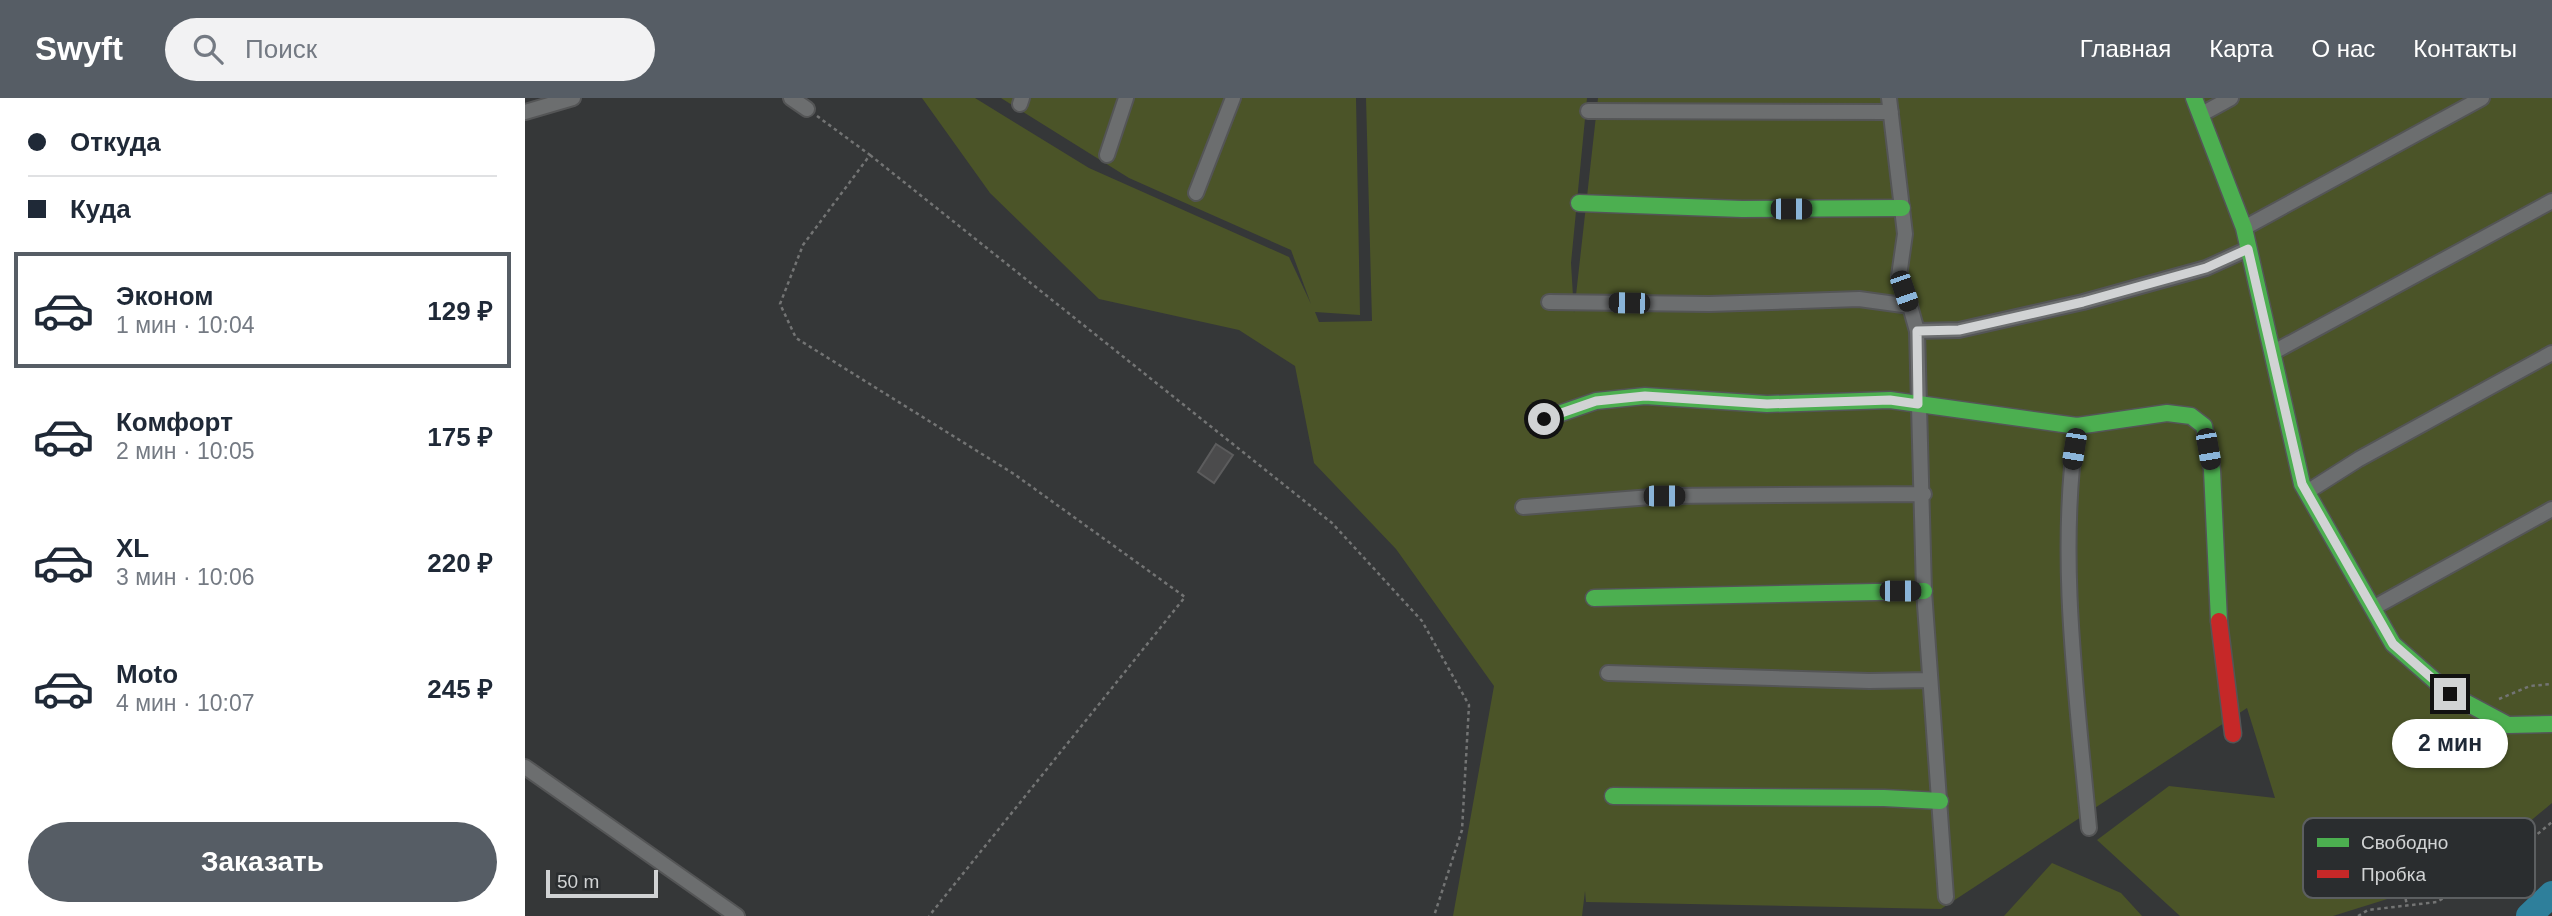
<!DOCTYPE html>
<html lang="ru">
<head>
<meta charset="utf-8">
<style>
	:root { --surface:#fff; --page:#f2f2f3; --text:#1f2937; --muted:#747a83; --line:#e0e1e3; --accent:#565d65 }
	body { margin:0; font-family:Helvetica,sans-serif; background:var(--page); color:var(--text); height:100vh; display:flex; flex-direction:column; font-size:26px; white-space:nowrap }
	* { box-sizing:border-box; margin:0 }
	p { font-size:23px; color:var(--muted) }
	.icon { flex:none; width:38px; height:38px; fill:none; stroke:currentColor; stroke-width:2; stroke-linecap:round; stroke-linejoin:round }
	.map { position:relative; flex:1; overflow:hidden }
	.drawer { display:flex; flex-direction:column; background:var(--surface); width:525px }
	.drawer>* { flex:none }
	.hud { display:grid; align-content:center; height:154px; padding:0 28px; background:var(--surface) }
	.scale { position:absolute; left:21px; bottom:18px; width:112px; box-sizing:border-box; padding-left:7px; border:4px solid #d1d3d4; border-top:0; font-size:19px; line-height:24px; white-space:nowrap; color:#d1d3d4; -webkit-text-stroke:5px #2a2d2f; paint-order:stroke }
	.end { position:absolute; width:32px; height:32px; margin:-16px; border:9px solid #d1d3d4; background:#111; box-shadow:0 0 0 4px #111 }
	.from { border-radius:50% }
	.bubble { position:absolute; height:49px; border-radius:24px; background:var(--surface); box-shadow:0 2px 5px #0004; font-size:23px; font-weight:700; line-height:49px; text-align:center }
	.car { position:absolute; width:21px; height:42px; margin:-21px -10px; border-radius:9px; box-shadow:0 0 5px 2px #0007; background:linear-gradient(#222 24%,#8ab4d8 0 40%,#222 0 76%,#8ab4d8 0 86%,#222 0) }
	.hud b { display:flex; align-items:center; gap:24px; height:66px; font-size:26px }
	.hud b+b { border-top:2px solid var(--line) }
	.hud i { width:18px; height:18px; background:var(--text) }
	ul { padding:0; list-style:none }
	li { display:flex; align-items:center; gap:21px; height:116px; margin:0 14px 10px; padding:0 14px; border:4px solid transparent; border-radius:0px }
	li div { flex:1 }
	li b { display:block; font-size:26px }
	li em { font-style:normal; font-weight:700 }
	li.selected { border-color:var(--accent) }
	li>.icon { width:63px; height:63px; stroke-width:1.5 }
	.cta { display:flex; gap:14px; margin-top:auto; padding:14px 28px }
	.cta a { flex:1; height:80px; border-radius:42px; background:var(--accent); color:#fff; font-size:28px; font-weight:700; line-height:80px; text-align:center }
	header { display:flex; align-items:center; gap:42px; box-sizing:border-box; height:98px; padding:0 35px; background:var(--accent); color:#fff }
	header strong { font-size:33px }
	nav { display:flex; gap:38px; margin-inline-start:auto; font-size:24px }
	.search { width:490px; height:63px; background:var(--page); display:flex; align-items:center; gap:18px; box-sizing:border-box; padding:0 24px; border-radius:38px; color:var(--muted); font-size:26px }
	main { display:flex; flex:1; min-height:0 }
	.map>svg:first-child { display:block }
</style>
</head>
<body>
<header>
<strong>Swyft</strong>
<div class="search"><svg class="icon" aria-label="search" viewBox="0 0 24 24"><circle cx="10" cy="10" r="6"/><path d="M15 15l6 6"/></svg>Поиск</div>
<nav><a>Главная</a><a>Карта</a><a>О нас</a><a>Контакты</a></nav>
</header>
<main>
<section class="drawer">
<div class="hud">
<b><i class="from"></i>Откуда</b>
<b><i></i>Куда</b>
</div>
<ul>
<li class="selected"><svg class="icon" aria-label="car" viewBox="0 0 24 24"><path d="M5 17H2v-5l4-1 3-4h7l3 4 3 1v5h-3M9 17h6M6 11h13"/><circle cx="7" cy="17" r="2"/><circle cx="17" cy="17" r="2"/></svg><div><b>Эконом</b><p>1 мин · 10:04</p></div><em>129 ₽</em></li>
<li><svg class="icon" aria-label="car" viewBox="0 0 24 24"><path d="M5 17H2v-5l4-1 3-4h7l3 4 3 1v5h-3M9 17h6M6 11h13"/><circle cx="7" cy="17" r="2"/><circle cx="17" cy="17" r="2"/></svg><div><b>Комфорт</b><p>2 мин · 10:05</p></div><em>175 ₽</em></li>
<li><svg class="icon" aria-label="car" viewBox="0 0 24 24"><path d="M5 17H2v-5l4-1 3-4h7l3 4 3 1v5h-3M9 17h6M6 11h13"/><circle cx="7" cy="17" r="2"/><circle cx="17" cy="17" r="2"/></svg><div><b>XL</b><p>3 мин · 10:06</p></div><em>220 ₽</em></li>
<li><svg class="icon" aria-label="car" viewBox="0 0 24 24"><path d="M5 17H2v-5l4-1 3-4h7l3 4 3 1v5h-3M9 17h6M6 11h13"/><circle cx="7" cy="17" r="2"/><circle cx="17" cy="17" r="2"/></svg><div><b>Moto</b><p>4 мин · 10:07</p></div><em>245 ₽</em></li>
</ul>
<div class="cta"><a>Заказать</a></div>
</section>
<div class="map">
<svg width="2027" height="818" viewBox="0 0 2027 818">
	<rect width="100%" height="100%" fill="#353738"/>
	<path fill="#4b5428" d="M397,0H450L564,70L764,159L786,206L766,152L604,80L476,0H831L835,217L790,214L794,224L847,223L841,0H1062L1046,165L1049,215L1073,0H2027V705L2003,725L1907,787L1808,818H1655L1572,742L1644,688L1750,700L1722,610L1416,811L1061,804L1060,793L1057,818H928L969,588L871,451L789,365L770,268L714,232L574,201L465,95Z
		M1527,765L1596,795L1617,818H1479Z"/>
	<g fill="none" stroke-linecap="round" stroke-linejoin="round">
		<path stroke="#2e7f9b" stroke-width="26" d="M2004,818L2027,796"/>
	</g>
	<path fill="#4b4b4c" stroke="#5c5c5d" stroke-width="2" d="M691,346L708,357L689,385L673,374Z"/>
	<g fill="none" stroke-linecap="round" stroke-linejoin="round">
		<defs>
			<path id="street" d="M266,0L282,11
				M1364,0L1380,136L1374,178L1385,208
				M495,6L497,0
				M1063,13L1366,14
				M0,14L48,0
				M1675,17L1706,0
				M582,57L601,0
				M671,95L708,0
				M1719,130L1957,0
				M1024,204L1184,206L1334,201L1385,208L1392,233L1399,493L1421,799
				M1392,233L1434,232L1558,204L1681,170L1723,151
				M1747,255L2027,103
				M1552,328C1532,457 1552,600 1564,730
				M1782,394L1834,361L2027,255
				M998,409L1139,398L1399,396
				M1848,510L2027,411
				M1083,575L1344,583L1405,582
				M0,669L212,818"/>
			<path id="fast" d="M1669,0L1719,130L1777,386L1868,546L1925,596L1983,627L2027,626
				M1054,105L1217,111L1377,110
				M1019,321L1071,303L1120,298L1242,306L1365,302L1552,328L1642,315L1666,318L1679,328L1687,372L1694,523
				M1069,500L1399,493
				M1088,698L1359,700L1415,703"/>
			<path id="jam" d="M1694,523L1708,636"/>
		</defs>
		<use href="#street" stroke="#545556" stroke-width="18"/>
		<use href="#fast" stroke="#545556" stroke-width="19"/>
		<use href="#jam" stroke="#545556" stroke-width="19"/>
		<path stroke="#737474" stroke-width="2.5" stroke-dasharray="3.5 3.5" stroke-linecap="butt" d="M292,18L345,57L278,147L255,206L271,240L489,376L660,499L404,818
			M345,57L807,425L897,523L944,607L937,732L909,818
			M1974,601L2005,588L2027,586
			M1871,760L1882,807
			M1833,818L1843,812L1912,804L1975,767L2027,724"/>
		<use href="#street" stroke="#6c6e6f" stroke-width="14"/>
		<use href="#fast" stroke="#4caf50" stroke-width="16"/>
		<use href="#jam" stroke="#c62828" stroke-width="16"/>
	</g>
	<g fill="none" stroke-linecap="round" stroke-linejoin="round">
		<path stroke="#d1d3d4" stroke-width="9" d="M1019,321L1071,303L1120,298L1242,306L1365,302L1393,306L1392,233L1434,232L1558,204L1681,170L1723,151L1777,386L1868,546L1925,596"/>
	</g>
	<rect x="1778" y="720" width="232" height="80" rx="10" fill="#2a2d2f" stroke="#5c5f61" stroke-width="2"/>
	<rect x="1792" y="740" width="32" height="9" fill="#4caf50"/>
	<rect x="1792" y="772" width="32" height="8" fill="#c62828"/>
	<g font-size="19" fill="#d1d3d4">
		<text x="1836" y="751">Свободно</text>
		<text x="1836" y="783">Пробка</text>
	</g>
</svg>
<div class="scale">50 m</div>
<i class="end from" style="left:1019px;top:321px"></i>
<i class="end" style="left:1925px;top:596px"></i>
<div class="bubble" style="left:1867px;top:621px;width:116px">2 мин</div>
<i class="car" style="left:1266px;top:111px;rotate:90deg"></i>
<i class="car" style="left:1379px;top:193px;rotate:161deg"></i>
<i class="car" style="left:1104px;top:205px;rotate:271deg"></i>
<i class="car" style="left:1549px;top:351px;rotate:189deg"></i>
<i class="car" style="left:1683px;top:351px;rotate:170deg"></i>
<i class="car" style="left:1139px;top:398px;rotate:90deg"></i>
<i class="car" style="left:1375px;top:493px;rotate:90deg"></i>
</div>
</main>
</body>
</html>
